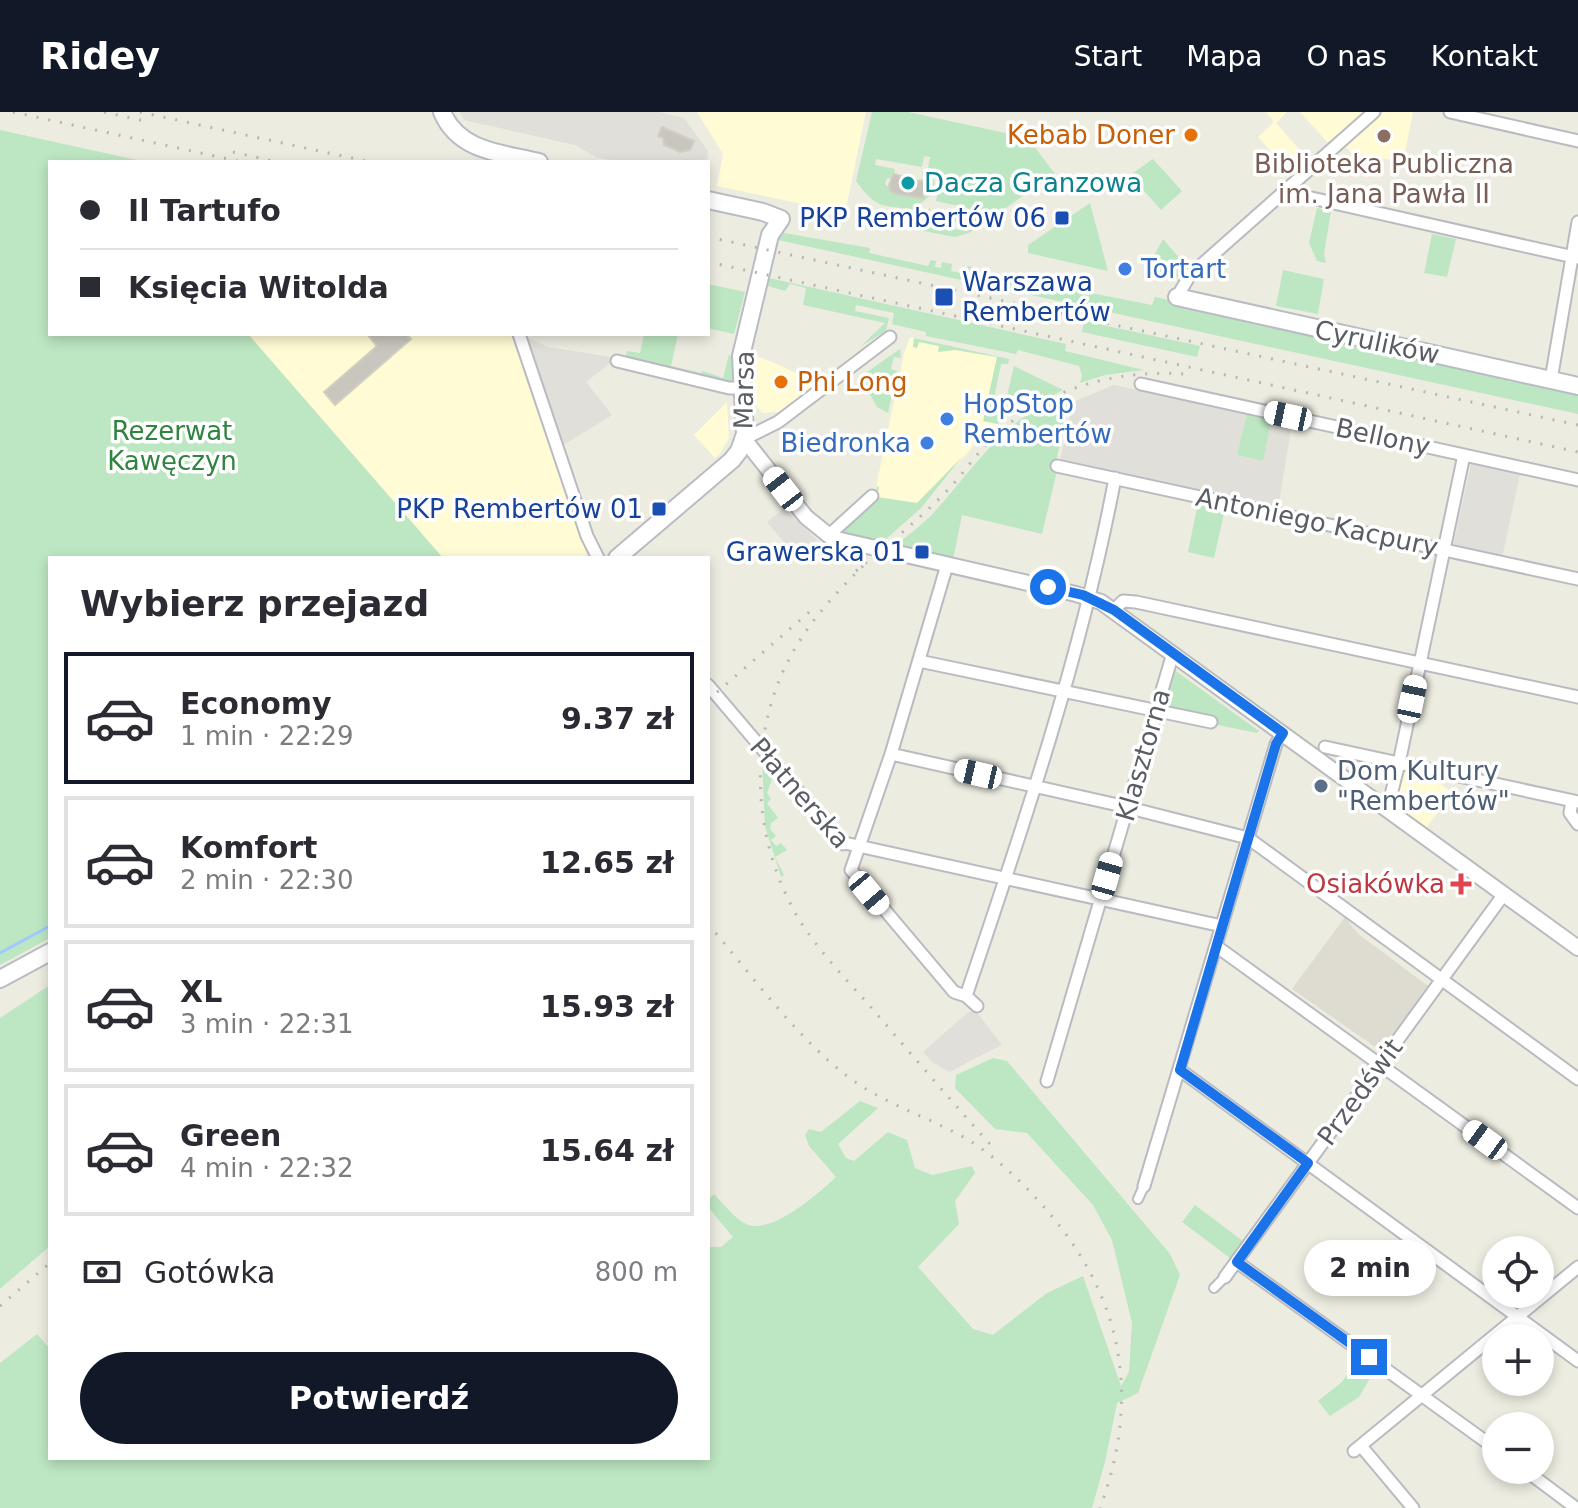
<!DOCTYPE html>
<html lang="pl">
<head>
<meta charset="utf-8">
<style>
	:root { --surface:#fff; --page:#f7f7f7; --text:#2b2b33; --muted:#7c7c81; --line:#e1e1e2; --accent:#111827 }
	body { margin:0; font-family:"DejaVu Sans",sans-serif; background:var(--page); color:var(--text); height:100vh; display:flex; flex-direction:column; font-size:30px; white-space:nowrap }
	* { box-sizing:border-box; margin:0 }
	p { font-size:26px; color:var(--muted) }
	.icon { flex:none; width:44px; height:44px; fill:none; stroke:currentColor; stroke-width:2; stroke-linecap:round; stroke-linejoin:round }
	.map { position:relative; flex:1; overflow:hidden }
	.details { position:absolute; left:48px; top:444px; width:662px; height:904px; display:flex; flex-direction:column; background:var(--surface); border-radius:0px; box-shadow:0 4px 12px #0003 }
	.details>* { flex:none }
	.banner { position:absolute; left:48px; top:48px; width:662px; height:176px; border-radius:0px; box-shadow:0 4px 12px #0003; display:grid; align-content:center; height:176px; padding:0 32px; background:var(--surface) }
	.buttons { position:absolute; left:1482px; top:1124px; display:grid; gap:16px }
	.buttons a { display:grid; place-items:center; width:72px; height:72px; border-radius:50%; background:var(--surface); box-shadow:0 4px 12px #0003; font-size:40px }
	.end { position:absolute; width:36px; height:36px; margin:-18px; border:10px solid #1a73e8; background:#fff; box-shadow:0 0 0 4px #fff }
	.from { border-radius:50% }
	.bubble { position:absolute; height:56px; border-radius:28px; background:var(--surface); box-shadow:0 4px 12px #0003; font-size:26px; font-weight:700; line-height:56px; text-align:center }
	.car { position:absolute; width:24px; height:48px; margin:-24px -12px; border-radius:10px; box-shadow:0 0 6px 2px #0007; background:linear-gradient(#fff 24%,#345 0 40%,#fff 0 76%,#345 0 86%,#fff 0) }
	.banner b { display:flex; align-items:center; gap:28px; height:76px; font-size:30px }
	.banner b+b { border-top:2px solid var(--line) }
	.banner i { width:20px; height:20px; background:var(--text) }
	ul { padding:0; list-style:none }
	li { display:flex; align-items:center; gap:24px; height:132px; margin:0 16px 12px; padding:0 16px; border:4px solid var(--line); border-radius:0px }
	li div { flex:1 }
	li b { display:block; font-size:30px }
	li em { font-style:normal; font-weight:700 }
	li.selected { border-color:var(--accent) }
	li>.icon { width:72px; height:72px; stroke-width:1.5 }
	h2 { padding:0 32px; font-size:36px; line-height:96px }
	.pay { display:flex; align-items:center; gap:20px; height:88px; padding:0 32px; font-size:30px }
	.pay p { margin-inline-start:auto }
	.action { display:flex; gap:16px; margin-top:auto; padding:16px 32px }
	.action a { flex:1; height:92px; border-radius:48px; background:var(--accent); color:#fff; font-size:32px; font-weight:700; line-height:92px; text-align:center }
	header { display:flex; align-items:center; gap:48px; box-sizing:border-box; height:112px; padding:0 40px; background:var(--accent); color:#fff }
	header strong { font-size:38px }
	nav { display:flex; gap:44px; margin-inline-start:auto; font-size:28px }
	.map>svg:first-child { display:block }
</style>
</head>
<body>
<header>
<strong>Ridey</strong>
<nav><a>Start</a><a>Mapa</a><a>O nas</a><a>Kontakt</a></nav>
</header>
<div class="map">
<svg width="1578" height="1396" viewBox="0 0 1578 1396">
	<rect width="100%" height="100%" fill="#edece1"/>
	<path fill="#fffbd5" d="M697,0H866L845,101L717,74L723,42Z
		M1266,0H1287L1276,11L1309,48L1292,63L1258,25L1274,10Z
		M1300,0H1365L1328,31Z
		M1383,0H1413L1403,50L1351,41L1345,33Z
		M248,222H511L516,225L588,446H443Z
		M910,225L997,245L986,298L1008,303L978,329L918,396L874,385L904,241Z
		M752,242L779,253L817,271L779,300L763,301L753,291L750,261Z
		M727,290L729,326L720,342L715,346L694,323Z
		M1405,656L1435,663L1434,667L1453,681L1426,716L1402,699L1399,693L1398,681Z"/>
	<path fill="#e1dfd9" d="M460,0H658L684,6L708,39L707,50H619L596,45L575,33L464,8Z
		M524,224L548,235L612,245L610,251L586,270L612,303L562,334L540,273L542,266L536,261Z
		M1114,273L1247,301L1237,343L1253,347L1263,348L1272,307L1292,311L1278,396L1060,348L1073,290Z
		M1471,352L1520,362L1502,446L1453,434Z
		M784,396L817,428L796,445L767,410Z
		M975,898L1002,933L949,960L932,950L923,940L967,901Z"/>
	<path fill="#dedcd0" d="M1345,805L1357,821L1428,874L1381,939L1292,877Z"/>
	<path fill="#bde6c2" d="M872,0H908L1028,26L1055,62L969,121L955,125L918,118L919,110L965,119L977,115L974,109L964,112L921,103L930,96V103L951,107L959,94L936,89L939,73L935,58L928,56L930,45L924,44L922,55L876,47L875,53L895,57L893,67L887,66L885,72L897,82L922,86L924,81H931V76L925,74L927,63L922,62L923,59L932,60C939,87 927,81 915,98C886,93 877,99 856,69Z
		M0,18L146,50H50V222H248L443,446H50V826L0,853Z
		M1153,47L1182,79L1161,98L1130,63Z
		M1090,91L1108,159L1028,141V133Z
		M1317,96L1331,99L1324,142L1326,151L1317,149L1309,131Z
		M784,121L870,136L869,141L928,154L931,148L936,149L935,155L941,156L942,150L952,152L951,159L966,162L968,154L998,164L1007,163V166L1079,176L1086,180L1152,193L1155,185L1507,263V269L1511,270L1513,265L1529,268V272L1563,280L1564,276L1578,279V302L778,128Z
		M1432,122L1456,127L1447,165L1424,161Z
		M1163,127L1188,156L1173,169L1143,164Z
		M1283,158L1324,167L1318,202L1276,194Z
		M769,166L1066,232L1065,239L1144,258L1105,263L1080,271L1082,263L1079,254L1018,238L1016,242L926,224V220L892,212L894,201L856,193L855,199L889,206L886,219L861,234L885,211L803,193L806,176L790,172L785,179L768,174Z
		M708,172L745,180L734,222L708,216Z
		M1084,209L1200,234L1197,245L1082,220Z
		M644,222H678L671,254L701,261L703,259L723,266L729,243L733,245L732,273L625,247L627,239L640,241Z
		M914,226L1009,247L1008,252H1001L993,292L1005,293L1014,254L1063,278L1016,302L1014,300L997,312L983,309L997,245L955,238L938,240L939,234L919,230L917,236L913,235Z
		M900,237L901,246L894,245L891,257L897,259L888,301L877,295L860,265Z
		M1068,284L1070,288L1054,358L1057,359L1042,422L962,403L953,448L895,434C909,422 925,411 937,397C974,356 1010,298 1068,284Z
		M1247,301L1272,307L1263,349L1237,343Z
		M963,344L921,396L886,427L885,432L844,423L843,417L874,386L877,374L879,375L877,385L917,391Z
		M1198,391L1225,397L1214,446L1188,440Z
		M1173,557L1259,619L1257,621L1213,612L1168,597L1163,592Z
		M762,649L774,662L767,681L771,687L767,691L778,706L771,711L770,717L776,724L771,728L776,734L781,731L787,738L775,745L784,763L781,765L765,714Z
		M50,873V1134L0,1177V906Z
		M993,946L1007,949L1170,1142L1180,1163L1138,1281L1117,1291L1105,1350L1092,1396H0V1251L37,1222L50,1237V1346H708V1135H721L733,1125L708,1095V1088L714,1082C723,1091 735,1107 746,1112C771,1124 819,1081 836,1065L809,1034L805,1023L809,1017L821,1020L860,989L878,996L838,1032L846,1046L854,1049L888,1020L907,1028L915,1056L932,1063L972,1054L975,1061L955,1089L959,1112L918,1155L973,1217L993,1223L1047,1181L1083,1164L1121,1274L1129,1260L1132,1211L1112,1128L1093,1093L1027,1021L995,1017L955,976L956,963Z
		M1195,1093L1243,1129L1230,1146L1182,1110Z
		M1359,1245L1376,1256L1359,1285L1330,1304L1318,1289L1342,1270Z"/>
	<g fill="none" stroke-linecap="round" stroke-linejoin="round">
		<path stroke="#a0c9ff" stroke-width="3" d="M0,841L50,814"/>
	</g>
	<path fill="#c8c6be" stroke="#d2cfc0" stroke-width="2" d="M662,15L694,29L690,38L680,40L664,33L663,26L658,24Z
		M894,62L917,69L926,68L925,74L934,80L924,81L923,86L896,82L890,79L889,73Z
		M367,222H406L411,227L335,293L324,280L377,234Z"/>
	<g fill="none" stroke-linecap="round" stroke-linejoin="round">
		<defs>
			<path id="pedestrian" d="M1138,1087L1144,1074
				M1214,1176L1225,1165"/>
			<path id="minor" d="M1450,0L1578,29
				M1285,80L1578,146
				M1177,185L1190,163L1374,0
				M519,222L587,424L598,446
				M617,249L729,276H741
				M1551,268L1578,110
				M1141,272L1578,368
				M744,327L778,310L890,225
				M1057,354L1578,467
				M828,424L872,384
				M947,453L891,642L851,758L954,880L966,884L977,894
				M1114,498L1123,489L1136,490L1578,585
				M919,549L1211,610
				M708,573L843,732
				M1325,635L1578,690
				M891,642L1118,693L1248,726L1578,967
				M1572,689L1570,701L1578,712
				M1385,695L1390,687L1399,651L1464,343
				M840,730L1222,814
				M1216,834L1578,1096
				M966,884C1023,715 1082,542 1115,366
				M1180,958L1578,1249
				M1047,969L1173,541
				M1144,1074L1276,632L1283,621
				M1237,1150L1496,1337
				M1225,1165L1504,782
				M1361,1334L1413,1396
				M1354,1339L1578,1155
				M1525,1358L1576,1396"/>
			<path id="tertiary" d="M744,327L806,405L832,426L1076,482L1101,490L1578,836"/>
			<path id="secondary" d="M442,0C459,40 502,41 539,50
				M1177,185L1578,274
				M617,446L732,348L739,339L745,322L741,244L770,123L781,107L763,100L708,88
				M0,867L50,840"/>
		</defs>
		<use href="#pedestrian" stroke="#b9bbc1" stroke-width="12"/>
		<use href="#minor" stroke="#b9bbc1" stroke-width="15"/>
		<use href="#tertiary" stroke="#b9bbc1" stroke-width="18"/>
		<use href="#secondary" stroke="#babcc4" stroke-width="20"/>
		<use href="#pedestrian" stroke="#fff" stroke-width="8"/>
		<use href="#minor" stroke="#fff" stroke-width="11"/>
		<use href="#tertiary" stroke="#fff" stroke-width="14"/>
		<use href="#secondary" stroke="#fff" stroke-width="16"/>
		<path stroke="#b5b6b6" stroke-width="3" stroke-dasharray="2 10" stroke-linecap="butt" d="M13,0L242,50
			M104,0L149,10
			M140,0L370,50
			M233,40L277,50
			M708,125L1578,313
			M708,150L1578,340
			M863,454C842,475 821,497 804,522C747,606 747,717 797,804C816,836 844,865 869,893C911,942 953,991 996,1039
			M856,459C886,434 916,410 944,382C960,366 972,347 988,331C1038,278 1114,257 1185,262
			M708,588L814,496
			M708,812C751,862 795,924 847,964C885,993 930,1005 970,1029C1000,1048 1027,1075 1050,1102C1125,1191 1140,1288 1100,1396
			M0,1194L50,1151"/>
	</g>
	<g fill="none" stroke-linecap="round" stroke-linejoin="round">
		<path stroke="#1a73e8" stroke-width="10" d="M1048,475L1083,483L1114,498L1283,621L1276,632L1180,958L1308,1051L1237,1150L1369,1245"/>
	</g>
	<g fill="#e8710a" stroke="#fff" stroke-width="3">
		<circle cx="1191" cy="23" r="8"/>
		<circle cx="781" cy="270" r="8"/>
	</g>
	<circle fill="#8d6e63" stroke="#fff" stroke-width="3" cx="1384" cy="24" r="8"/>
	<circle fill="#0f9aa8" stroke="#fff" stroke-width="3" cx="908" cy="71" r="8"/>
	<g fill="#1a4fb4" stroke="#fff" stroke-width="3">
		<rect x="1054" y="98" width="16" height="16" rx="4"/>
		<rect x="934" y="175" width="20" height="20" rx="4"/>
		<rect x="651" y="389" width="16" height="16" rx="4"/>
		<rect x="914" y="432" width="16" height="16" rx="4"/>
	</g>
	<g fill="#3f7fe0" stroke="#fff" stroke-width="3">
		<circle cx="1125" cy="157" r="8"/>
		<circle cx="947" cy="307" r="8"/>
		<circle cx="927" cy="331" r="8"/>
	</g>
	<circle fill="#5c6f8a" stroke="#fff" stroke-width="3" cx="1321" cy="674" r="8"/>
	<path fill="#e0444e" stroke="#fff" stroke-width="3" d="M1457 760h8v8h8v8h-8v8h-8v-8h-8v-8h8z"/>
	<g text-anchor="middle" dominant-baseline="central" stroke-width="7" stroke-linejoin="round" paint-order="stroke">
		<g font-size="26" fill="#c56008" stroke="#fff" text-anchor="end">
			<text x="1175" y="23">Kebab Doner</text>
			<text x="797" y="270" text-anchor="start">Phi Long</text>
		</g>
		<g font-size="26" fill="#785e54" stroke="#fff">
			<text x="1384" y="52">Biblioteka Publiczna<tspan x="1384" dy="30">im. Jana Pawła II</tspan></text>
		</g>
		<g font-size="26" fill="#0d838f" stroke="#fff" text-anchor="start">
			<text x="924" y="71">Dacza Granzowa</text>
		</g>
		<g font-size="26" fill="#164399" stroke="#fff" text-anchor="end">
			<text x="1046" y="106">PKP Rembertów 06</text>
			<text x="962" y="170" text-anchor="start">Warszawa<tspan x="962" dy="30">Rembertów</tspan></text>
			<text x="643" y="397">PKP Rembertów 01</text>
			<text x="906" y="440">Grawerska 01</text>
		</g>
		<g font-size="26" fill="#366cbe" stroke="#fff" text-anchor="start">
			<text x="1141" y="157">Tortart</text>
			<text x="963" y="292">HopStop<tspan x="963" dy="30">Rembertów</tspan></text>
			<text x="911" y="331" text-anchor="end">Biedronka</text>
		</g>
		<g font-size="26" fill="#5a5d63" stroke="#fff">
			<text transform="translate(1377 230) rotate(12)">Cyrulików</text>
			<text transform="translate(744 278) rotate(-89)">Marsa</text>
			<text transform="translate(1383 325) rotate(12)">Bellony</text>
			<text transform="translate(1317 410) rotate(12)">Antoniego Kacpury</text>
			<text transform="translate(1143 643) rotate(-74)">Klasztorna</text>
			<text transform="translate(800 681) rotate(49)">Płatnerska</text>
			<text transform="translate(1360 980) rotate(-54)">Przedświt</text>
		</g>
		<g font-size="26" fill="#318340" stroke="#fff">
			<text x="172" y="319">Rezerwat<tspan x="172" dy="30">Kawęczyn</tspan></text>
		</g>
		<g font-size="26" fill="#4e5e75" stroke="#fff" text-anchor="start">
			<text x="1337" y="659">Dom Kultury<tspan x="1337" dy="30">"Rembertów"</tspan></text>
		</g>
		<g font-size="26" fill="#be3a42" stroke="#fff" text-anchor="end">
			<text x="1445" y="772">Osiakówka</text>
		</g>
	</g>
</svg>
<div class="buttons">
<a><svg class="icon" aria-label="locate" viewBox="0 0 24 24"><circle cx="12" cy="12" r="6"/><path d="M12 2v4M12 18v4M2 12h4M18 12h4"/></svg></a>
<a>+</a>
<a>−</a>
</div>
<i class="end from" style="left:1048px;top:475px"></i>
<i class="end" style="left:1369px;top:1245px"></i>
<div class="bubble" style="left:1304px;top:1128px;width:132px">2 min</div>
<i class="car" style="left:1288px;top:304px;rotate:282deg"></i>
<i class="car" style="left:783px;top:377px;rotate:322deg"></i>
<i class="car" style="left:1412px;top:587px;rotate:12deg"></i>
<i class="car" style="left:978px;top:662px;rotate:283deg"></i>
<i class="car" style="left:1107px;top:764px;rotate:16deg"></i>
<i class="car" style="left:869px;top:781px;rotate:140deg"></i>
<i class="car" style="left:1485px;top:1028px;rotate:306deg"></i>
<div class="banner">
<b><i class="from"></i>Il Tartufo</b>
<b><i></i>Księcia Witolda</b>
</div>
<section class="details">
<h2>Wybierz przejazd</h2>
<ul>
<li class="selected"><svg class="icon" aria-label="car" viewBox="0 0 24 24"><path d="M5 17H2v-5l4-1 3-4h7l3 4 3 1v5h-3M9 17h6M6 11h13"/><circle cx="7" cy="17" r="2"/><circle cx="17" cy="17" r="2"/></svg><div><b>Economy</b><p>1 min · 22:29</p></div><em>9.37 zł</em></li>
<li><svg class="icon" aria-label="car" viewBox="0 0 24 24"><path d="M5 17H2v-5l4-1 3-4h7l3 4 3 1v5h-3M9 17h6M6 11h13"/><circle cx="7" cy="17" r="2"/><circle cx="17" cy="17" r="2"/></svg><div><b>Komfort</b><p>2 min · 22:30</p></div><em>12.65 zł</em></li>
<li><svg class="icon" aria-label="car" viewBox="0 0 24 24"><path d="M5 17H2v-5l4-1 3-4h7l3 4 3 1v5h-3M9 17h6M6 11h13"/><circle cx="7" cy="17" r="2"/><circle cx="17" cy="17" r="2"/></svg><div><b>XL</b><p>3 min · 22:31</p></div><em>15.93 zł</em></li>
<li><svg class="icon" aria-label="car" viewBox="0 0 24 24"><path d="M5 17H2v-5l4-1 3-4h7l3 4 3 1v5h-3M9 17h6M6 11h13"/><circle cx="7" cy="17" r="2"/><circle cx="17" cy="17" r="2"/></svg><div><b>Green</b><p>4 min · 22:32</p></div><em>15.64 zł</em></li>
</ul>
<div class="pay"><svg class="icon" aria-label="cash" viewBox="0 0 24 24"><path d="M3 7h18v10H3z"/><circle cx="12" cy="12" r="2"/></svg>Gotówka<p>800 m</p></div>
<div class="action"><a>Potwierdź</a></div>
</section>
</div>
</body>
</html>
